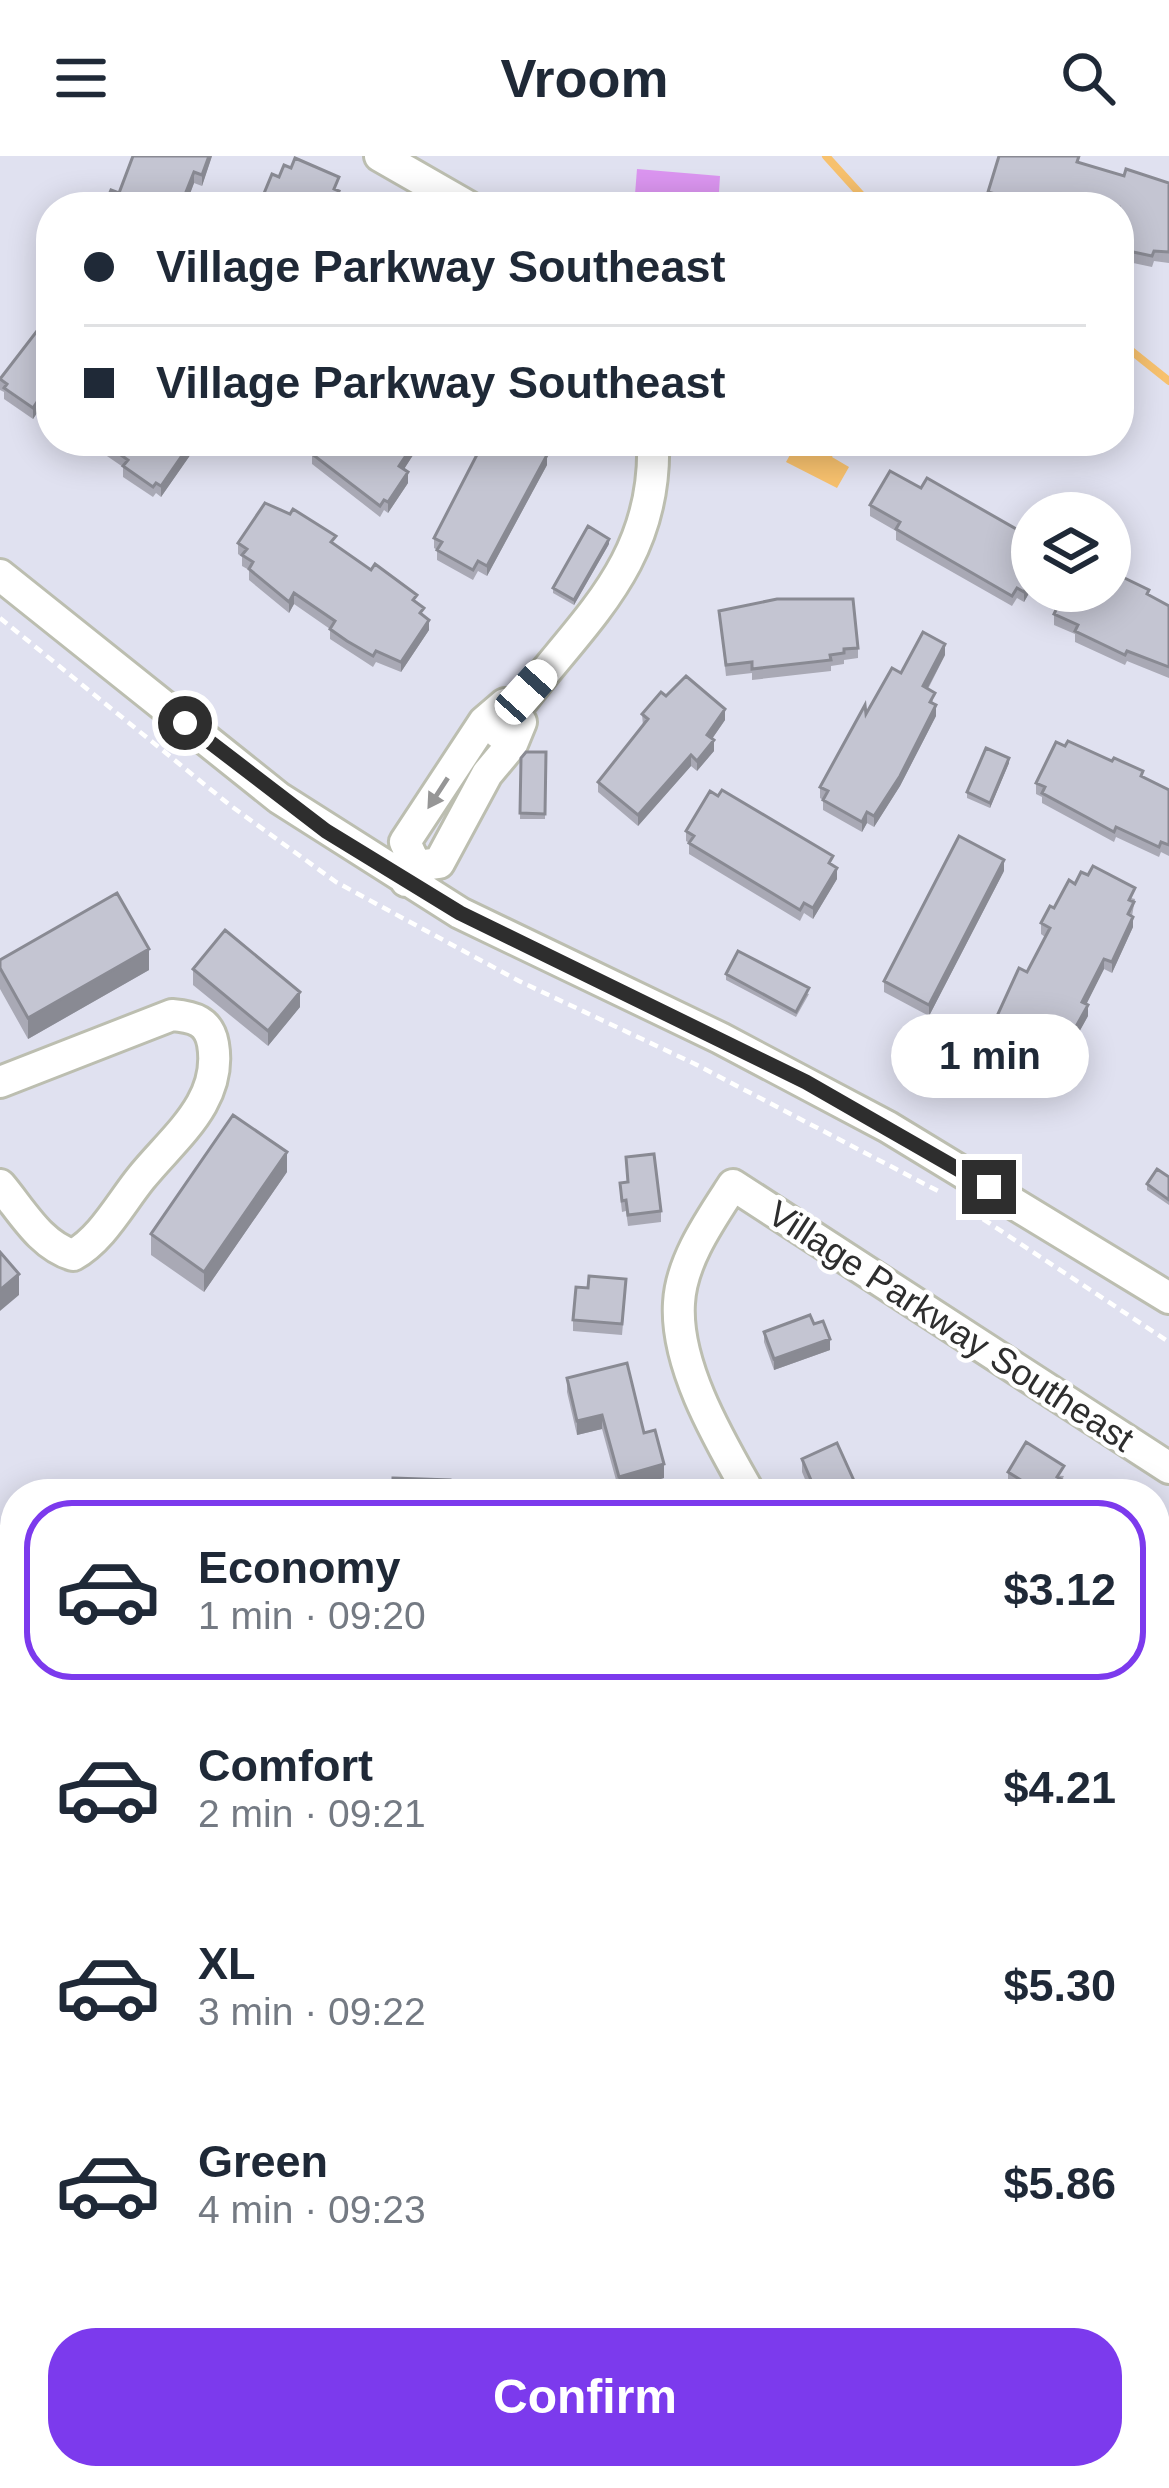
<!DOCTYPE html>
<html lang="en">
<head>
<meta charset="utf-8">
<style>
	:root { --surface:#fff; --page:#f6f6f7; --text:#1f2937; --muted:#747a83; --line:#e0e1e3; --accent:#7c3aed }
	body { margin:0; font-family:Arial,sans-serif; background:var(--page); color:var(--text); height:100vh; display:flex; flex-direction:column; font-size:45px; white-space:nowrap }
	* { box-sizing:border-box; margin:0 }
	p { font-size:39px; color:var(--muted) }
	.icon { flex:none; width:66px; height:66px; fill:none; stroke:currentColor; stroke-width:2; stroke-linecap:round; stroke-linejoin:round }
	.map { position:relative; flex:1; overflow:hidden }
	.details { position:absolute; left:0px; top:1323px; width:1170px; height:1011px; display:flex; flex-direction:column; background:var(--surface); border-radius:48px 48px 0 0; box-shadow:0 6px 30px #0003 }
	.details>* { flex:none }
	.hud { position:absolute; left:36px; top:36px; width:1098px; height:264px; border-radius:48px; box-shadow:0 6px 30px #0003; display:grid; align-content:center; height:264px; padding:0 48px; background:var(--surface) }
	.buttons { position:absolute; left:1011px; top:336px; display:grid; gap:24px }
	.buttons a { display:grid; place-items:center; width:120px; height:120px; border-radius:50%; background:var(--surface); box-shadow:0 6px 30px #0003; font-size:60px }
	.end { position:absolute; width:54px; height:54px; margin:-27px; border:15px solid #2e2e2e; background:#fff; box-shadow:0 0 0 6px #fff }
	.from { border-radius:50% }
	.bubble { position:absolute; height:84px; border-radius:42px; background:var(--surface); box-shadow:0 6px 30px #0003; font-size:39px; font-weight:800; line-height:84px; text-align:center }
	.car { position:absolute; width:36px; height:72px; margin:-36px -18px; border-radius:15px; box-shadow:0 0 9px 3px #0007; background:linear-gradient(#fff 24%,#345 0 40%,#fff 0 76%,#345 0 86%,#fff 0) }
	.hud b { display:flex; align-items:center; gap:42px; height:114px; font-size:45px }
	.hud b+b { border-top:3px solid var(--line) }
	.hud i { width:30px; height:30px; background:var(--text) }
	ul { padding:21px 0 0; list-style:none }
	li { display:flex; align-items:center; gap:36px; height:180px; margin:0 24px 18px; padding:0 24px; border:6px solid transparent; border-radius:48px }
	li div { flex:1 }
	li b { display:block; font-size:45px }
	li em { font-style:normal; font-weight:800 }
	li.active { border-color:var(--accent) }
	li>.icon { width:108px; height:108px; stroke-width:1.5 }
	.action { display:flex; gap:24px; margin-top:auto; padding:24px 48px }
	.action a { flex:1; height:138px; border-radius:48px; background:var(--accent); color:#fff; font-size:48px; font-weight:800; line-height:138px; text-align:center }
	header { display:flex; justify-content:space-between; align-items:center; height:156px; padding:0 48px; background:var(--surface); font-size:54px; font-weight:800 }
	.map>svg:first-child { display:block }
</style>
</head>
<body>
<header><svg class="icon" aria-label="menu" viewBox="0 0 24 24"><path d="M4 6h16M4 12h16M4 18h16"/></svg>Vroom<svg class="icon" aria-label="search" viewBox="0 0 24 24"><circle cx="10" cy="10" r="6"/><path d="M15 15l6 6"/></svg></header>
<div class="map">
<svg width="1169" height="2332" viewBox="0 0 1169 2332">
	<rect width="100%" height="100%" fill="#e0e1f0"/>
	<path fill="#cfcff2" d="M1169,2195V2332H947L949,2319H1155V2201Z"/>
	<path fill="#db95f0" d="M637,13L720,20L718,51H634Z"/>
	<path fill="#f7c16e" d="M815,285H848L842,295L837,293L832,301L849,311L837,332L786,306L795,290L808,297Z"/>
	<g fill="none" stroke-linecap="round" stroke-linejoin="round">
		<path stroke="#f7c16e" stroke-width="8" d="M826,0L872,51
			M1119,185L1169,225"/>
		<defs>
			<path id="minor" d="M380,0L469,51
				M0,419L279,642L460,757L720,882L888,971L1169,1142
				M499,577C566,476 658,420 653,285
				M416,710L405,686L484,566L505,548
				M406,725L416,710L439,707L487,618L512,588L521,566
				M0,926L172,859C194,861 209,865 213,888C223,946 173,982 141,1022C120,1048 102,1083 73,1099C40,1089 22,1055 0,1029
				M750,1338C720,1285 675,1210 679,1147C681,1105 711,1063 733,1029L1169,1312
				M0,1805L15,1778
				M0,2006L15,2035
				M1155,2109H1169
				M923,2332L925,2319"/>
		</defs>
		<use href="#minor" stroke="#bcbeb0" stroke-width="36"/>
		<path stroke="#fff" stroke-width="4.5" stroke-dasharray="9 6" stroke-linecap="butt" d="M0,462L231,650L336,726L519,825L695,908L938,1035
			M983,1063L1169,1186"/>
		<use href="#minor" stroke="#fff" stroke-width="30"/>
	</g>
	<path fill="#a9a9b5" d="M212,0L202,30L194,27L185,51H104L119,37Z
		M1079,7L1124,20L1169,27V107L1154,105L1152,111L1119,104V51H997V49L988,47V36Z
		M51,158V262L39,254L33,263L4,243V236L0,234V223Z
		M101,285H200L161,341L156,337L153,341L123,321V311L104,298V287Z
		M415,296L404,313L408,327L388,357L384,354L380,361L312,308V298Z
		M544,297L547,309L487,420L478,415L473,424L437,404V394L434,392V382Z
		M921,332L1032,382V432L1024,446L1017,442L1012,450L896,384V375L870,360V349Z
		M238,387L336,390L417,446L429,474L401,516L376,506L373,511L330,483V473L294,448L289,457L249,424V414L242,410V401L238,398Z
		M609,388L574,449L553,437V432Z
		M1149,439L1169,450V522L1127,505L1125,509L1075,486V478L1054,469V458Z
		M719,455L858,492V502L844,504V508L831,510V515L752,524V517L726,520Z
		M945,499L928,533L934,548L936,560L900,630L874,671L867,667L862,676L823,654V644L820,642V631L866,558L901,517Z
		M666,540L725,564L712,583L714,595L697,615L691,610L638,670L598,636V626L643,570L642,558Z
		M546,596L545,663H520L521,602Z
		M1009,607L990,652L967,642V636Z
		M1143,621L1169,634V700L1161,696L1159,701L1116,681L1114,686L1042,647V641L1036,638V627Z
		M686,675L837,723L813,763L804,757L800,765L689,698V687L686,685Z
		M1004,715L929,860L884,836V825Z
		M1075,728L1135,743L1132,760L1133,771L1112,817L1104,813L1086,848L1088,860L1063,905L1058,902L1052,914L1046,911L1040,921L995,897V886L1000,870L998,869V858L1027,816L1045,781L1041,778V767Z
		M0,804L149,814L28,883L0,833Z
		M193,813L300,851L268,890L193,829Z
		M726,818L809,838L796,861L726,824Z
		M626,1001L661,1055V1066L628,1070L626,1055L622,1056L620,1038V1027L627,1026Z
		M287,1016L204,1136L151,1099V1078Z
		M1169,1021V1049L1147,1034V1028Z
		M626,1133L622,1179L573,1175V1164Z
		M814,1168L830,1194L774,1214L764,1186V1176Z
		M567,1222L644,1277L664,1322L619,1335L602,1273L577,1279L567,1236Z
		M802,1303L860,1338H811L802,1316Z
		M1008,1316L1064,1320L1062,1324L1088,1338H1026L1008,1327Z"/>
	<path fill="#898a93" d="M209,0H212L202,30V19Z
		M194,16V27L185,51H180Z
		M39,243V254L33,263V252Z
		M192,285H200L161,341V330Z
		M415,286V296L399,321V310Z
		M547,299V309L487,420V410Z
		M408,316V327L388,357V346Z
		M609,383V388L574,449V444Z
		M1032,422V432L1024,446V436Z
		M294,437V448L289,457V446Z
		M429,464V474L401,516V506Z
		M945,488V499L923,541V530Z
		M936,549V560L900,630L874,671V660Z
		M725,553V564L707,590V579Z
		M714,584V595L697,615V605Z
		M691,599V610L638,670V659Z
		M1009,602V607L990,652V647Z
		M867,656V667L862,676V666Z
		M1004,704V715L929,860V849Z
		M837,712V723L813,763V752Z
		M1133,761V771L1112,817V806Z
		M149,793V814L28,883V862Z
		M1104,803V813L1082,857V846Z
		M300,836V851L268,890V875Z
		M1088,849V860L1063,905V894Z
		M1058,892V902L1052,914V903Z
		M1046,900V911L1040,921V910Z
		M287,996V1016L204,1136V1116Z
		M19,1118V1139L0,1155V1134Z
		M830,1183V1194L774,1214V1203Z
		M602,1259V1273L577,1279V1265Z
		M664,1308V1322L619,1335V1321Z"/>
	<path fill="#c4c5d2" stroke="#898a93" stroke-width="3" d="M133,0H209L202,19L194,16L180,51H104L111,34L119,37Z
		M999,0H1079L1077,6L1124,20L1126,13L1169,27V96L1154,95L1152,100L1119,93V51H1009L997,46L999,39L988,36Z
		M295,2L339,21L334,33L339,35L333,47L338,51H253L255,45L260,47L272,18L279,21L284,9L291,12Z
		M50,158L51,251L39,243L33,252L4,232L7,228L0,223Z
		M106,285H192L161,330L156,327L153,331L123,310L128,304L104,287Z
		M320,285H414L415,286L399,310L408,316L388,346L384,344L380,350L312,298Z
		M484,285H541L544,287L540,295L547,299L487,410L478,405L473,414L437,394L442,386L434,382Z
		M890,315L921,332L927,322L1032,382V422L1024,436L1017,432L1012,440L896,373L900,366L870,349Z
		M265,347L290,358L293,353L336,380L331,386L371,414L375,408L417,439L413,444L424,452L420,457L429,464L401,506L376,495L373,500L347,485L330,473L335,465L294,437L289,446L249,413L253,406L242,399L247,393L238,387Z
		M588,370L609,383L574,444L553,432Z
		M1110,415L1149,434L1147,438L1169,450V511L1127,495L1125,499L1075,475L1078,469L1054,458L1065,435H1110Z
		M777,443H853L858,492L844,493V497L830,499L831,504L752,513V506L726,509L719,455Z
		M923,476L945,488L923,530L935,537L930,546L936,549L900,620L874,660L867,656L862,666L823,644L828,635L820,631L865,549L866,558L892,512L901,517Z
		M686,520L725,553L707,579L714,584L697,605L691,599L638,659L598,626L648,563L642,558L661,536L666,540Z
		M1068,585L1112,605L1114,602L1143,615L1141,620L1169,634V689L1161,686L1159,691L1116,671L1114,676L1042,637L1045,631L1036,627L1056,586L1065,590Z
		M986,592L1009,602L990,647L967,636Z
		M526,596H546L545,658L520,657L521,602Z
		M722,634L833,700L829,707L837,712L813,752L804,747L800,754L689,687L694,680L686,675L710,635L718,640Z
		M959,680L1004,704L929,849L884,825Z
		M1093,710L1135,732L1129,744L1134,746L1128,758L1133,761L1112,806L1104,803L1082,846L1088,849L1063,894L1058,892L1052,903L1046,900L1040,910L995,886L1003,861L998,858L1019,812L1027,816L1050,772L1041,767L1050,750L1054,752L1069,724L1075,728L1081,716L1088,719Z
		M117,737L149,793L28,862L0,812V804Z
		M225,774L300,836L268,875L193,813Z
		M738,795L809,832L796,856L726,818Z
		M233,959L287,996L204,1116L151,1078Z
		M654,998L661,1055L628,1059L626,1044L622,1045L620,1027L628,1026L626,1001Z
		M1157,1013L1169,1021V1044L1147,1028Z
		M0,1096L19,1118L0,1134Z
		M589,1120L626,1123L622,1168L573,1164L576,1131L588,1132Z
		M810,1159L814,1168L823,1165L830,1183L774,1203L764,1176Z
		M627,1207L644,1277L655,1274L664,1308L619,1321L602,1259L577,1265L567,1222Z
		M1026,1286L1064,1310L1057,1321L1088,1338H1043L1008,1316Z
		M837,1287L860,1338H817L802,1303Z
		M393,1322L450,1324V1338H393Z
		M1169,2312V2332H1125L1155,2319Z
		M797,2319H843L842,2332H796Z"/>
	<defs><path id="oneway-solid" d="M-6-.8H1V-3.2L6.5 0L1 3.2V.8H-6Z" transform="scale(3)"/></defs>
	<use fill="#969696" href="#oneway-solid" transform="translate(438 637) rotate(123)"/>
	<g fill="none" stroke-linecap="round" stroke-linejoin="round">
		<path stroke="#2e2e2e" stroke-width="15" d="M185,567L326,675L460,757L806,926L989,1031"/>
	</g>
	<g text-anchor="middle" dominant-baseline="central" stroke-width="9" stroke-linejoin="round" paint-order="stroke">
		<g font-size="36" fill="#2e2e2e" stroke="#fff">
			<text transform="translate(951 1170) rotate(33)">Village Parkway Southeast</text>
		</g>
	</g>
</svg>
<div class="buttons">
<a><svg class="icon" aria-label="layers" viewBox="0 0 24 24"><path d="M12 4l9 5-9 5-9-5zM3 14l9 5 9-5"/></svg></a>
</div>
<i class="end from" style="left:185px;top:567px"></i>
<i class="end" style="left:989px;top:1031px"></i>
<div class="bubble" style="left:891px;top:858px;width:198px">1 min</div>
<i class="car" style="left:526px;top:536px;rotate:42deg"></i>
<div class="hud">
<b><i class="from"></i>Village Parkway Southeast</b>
<b><i></i>Village Parkway Southeast</b>
</div>
<section class="details">
<ul>
<li class="active"><svg class="icon" aria-label="car" viewBox="0 0 24 24"><path d="M5 17H2v-5l4-1 3-4h7l3 4 3 1v5h-3M9 17h6M6 11h13"/><circle cx="7" cy="17" r="2"/><circle cx="17" cy="17" r="2"/></svg><div><b>Economy</b><p>1 min · 09:20</p></div><em>$3.12</em></li>
<li><svg class="icon" aria-label="car" viewBox="0 0 24 24"><path d="M5 17H2v-5l4-1 3-4h7l3 4 3 1v5h-3M9 17h6M6 11h13"/><circle cx="7" cy="17" r="2"/><circle cx="17" cy="17" r="2"/></svg><div><b>Comfort</b><p>2 min · 09:21</p></div><em>$4.21</em></li>
<li><svg class="icon" aria-label="car" viewBox="0 0 24 24"><path d="M5 17H2v-5l4-1 3-4h7l3 4 3 1v5h-3M9 17h6M6 11h13"/><circle cx="7" cy="17" r="2"/><circle cx="17" cy="17" r="2"/></svg><div><b>XL</b><p>3 min · 09:22</p></div><em>$5.30</em></li>
<li><svg class="icon" aria-label="car" viewBox="0 0 24 24"><path d="M5 17H2v-5l4-1 3-4h7l3 4 3 1v5h-3M9 17h6M6 11h13"/><circle cx="7" cy="17" r="2"/><circle cx="17" cy="17" r="2"/></svg><div><b>Green</b><p>4 min · 09:23</p></div><em>$5.86</em></li>
</ul>
<div class="action"><a>Confirm</a></div>
</section>
</div>
</body>
</html>
